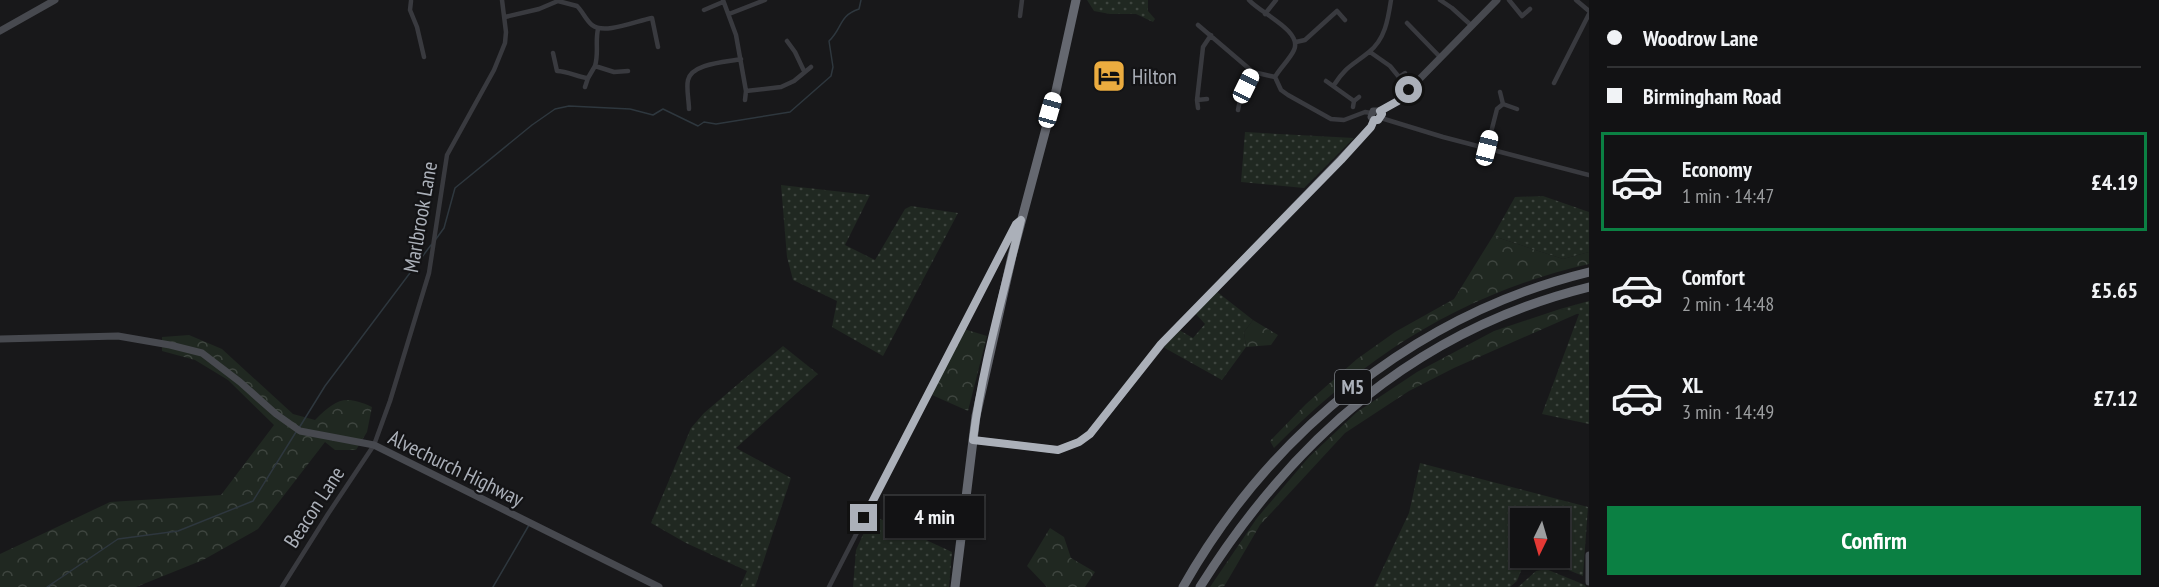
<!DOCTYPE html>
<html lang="en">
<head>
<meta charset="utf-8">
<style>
	:root { --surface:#121214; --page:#1b1b1d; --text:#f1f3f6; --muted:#9c9ea0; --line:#313234; --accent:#0b8043 }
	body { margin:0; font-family:"PT Sans Narrow",sans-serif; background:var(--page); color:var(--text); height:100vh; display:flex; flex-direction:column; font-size:22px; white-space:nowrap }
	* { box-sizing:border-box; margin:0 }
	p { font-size:20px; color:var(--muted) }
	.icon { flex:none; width:33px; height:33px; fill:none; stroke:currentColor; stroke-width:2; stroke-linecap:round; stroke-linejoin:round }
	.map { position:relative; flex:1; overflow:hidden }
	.panel { display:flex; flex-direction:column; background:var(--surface); width:570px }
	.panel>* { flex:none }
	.hud { display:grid; align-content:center; height:132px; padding:0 18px; background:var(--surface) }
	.needle { width:39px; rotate:185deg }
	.buttons { position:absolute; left:1510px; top:508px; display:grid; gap:12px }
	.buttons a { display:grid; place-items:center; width:60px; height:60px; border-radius:0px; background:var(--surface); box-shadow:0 2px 4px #0004,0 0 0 2px var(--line); font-size:30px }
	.end { position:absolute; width:27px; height:27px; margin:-14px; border:8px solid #abb0b9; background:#111; box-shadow:0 0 0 3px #111 }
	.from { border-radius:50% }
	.bubble { position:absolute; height:42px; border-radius:0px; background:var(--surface); box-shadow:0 2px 4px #0004,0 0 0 2px var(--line); font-size:20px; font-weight:700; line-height:42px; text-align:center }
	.car { position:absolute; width:18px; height:36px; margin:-18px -9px; border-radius:8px; box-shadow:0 0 4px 2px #0007; background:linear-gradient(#fff 24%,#345 0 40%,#fff 0 76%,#345 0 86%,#fff 0) }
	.hud b { display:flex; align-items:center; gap:21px; height:57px; font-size:22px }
	.hud b+b { border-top:2px solid var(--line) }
	.hud i { width:15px; height:15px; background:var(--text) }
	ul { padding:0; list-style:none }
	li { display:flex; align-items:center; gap:18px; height:99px; margin:0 12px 9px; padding:0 6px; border:3px solid transparent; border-radius:0px }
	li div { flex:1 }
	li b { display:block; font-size:22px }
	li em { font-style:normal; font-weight:700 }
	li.current { border-color:var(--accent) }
	li>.icon { width:54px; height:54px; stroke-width:1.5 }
	.button { display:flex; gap:12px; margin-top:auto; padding:12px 18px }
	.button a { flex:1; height:69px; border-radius:0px; background:var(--accent); color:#fff; font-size:24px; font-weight:700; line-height:69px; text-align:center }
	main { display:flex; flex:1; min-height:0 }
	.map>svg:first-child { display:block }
</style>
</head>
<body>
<main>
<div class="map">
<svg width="1589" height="587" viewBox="0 0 1589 587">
	<defs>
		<pattern id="grass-dots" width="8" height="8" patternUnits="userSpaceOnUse" patternTransform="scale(1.5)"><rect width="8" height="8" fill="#202821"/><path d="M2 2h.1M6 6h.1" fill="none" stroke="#3e453f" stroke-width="1.8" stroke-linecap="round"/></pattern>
		<pattern id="forest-crowns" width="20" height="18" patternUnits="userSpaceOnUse" patternTransform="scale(1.5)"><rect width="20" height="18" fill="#202821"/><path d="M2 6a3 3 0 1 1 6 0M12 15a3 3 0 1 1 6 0" fill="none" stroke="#3e453f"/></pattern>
	</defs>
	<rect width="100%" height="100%" fill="#18181a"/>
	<path fill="url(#grass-dots)" d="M1087,0H1148V11L1155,19L1153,22L1136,14H1110L1094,11Z
		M1245,132L1354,138L1304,188L1241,182Z
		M781,185L870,195L845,245L875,260L905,209L911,206L958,213L883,356L832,327L837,301L793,280L787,257Z
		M1543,196L1589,212V252L1563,259L1493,236L1515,197Z
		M1216,291L1253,320L1244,332L1246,347L1222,380L1163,347L1179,330L1193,338L1205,324L1195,313Z
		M1589,301V424L1542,414L1579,314L1560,309Z
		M783,346L818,374L736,448L791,478L755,587H740L747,571L686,543L651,523L691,428L704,413Z
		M1420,463L1588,507L1583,576L1546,561L1547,558H1560V519H1521V529L1513,546L1521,550V558H1526L1517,581L1510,587H1374L1409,513Z
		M872,515L952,552L949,587H853L856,550Z
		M1546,569L1585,585L1586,587H1518L1536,571Z"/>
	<path fill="url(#forest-crowns)" d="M1493,236L1563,259L1589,252V264C1462,293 1365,356 1274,448L1270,441L1306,404L1357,359L1395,332L1454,299Z
		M1560,309L1579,313L1454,368L1409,391L1345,433L1260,525L1225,585L1223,587H1210L1257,518L1309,457L1357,412L1417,372L1494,331Z
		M1253,320L1278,335L1271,345L1246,347L1244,332Z
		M964,329L987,336L968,411L932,395Z
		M189,335L222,349L293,414L315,420C336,400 343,394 372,407L367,432L356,450H335L325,442L258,529L203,560L136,587H0V554L110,502L221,495L274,425L228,380L195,360L162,351V337Z
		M1050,528L1064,537L1071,558L1095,572L1085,587H1047L1027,566Z"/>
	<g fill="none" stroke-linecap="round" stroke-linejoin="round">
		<path stroke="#2e373e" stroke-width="1.5" d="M436,239L444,228L455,188L532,125L555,109L569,106L630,109L653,115L663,109L698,126L704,122L716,124L790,112L831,76L833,67L829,41C843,28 838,16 859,9L861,0
			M299,428L325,386L431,245
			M47,587L118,539L178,531L253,501L296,432
			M493,587L529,525"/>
		<path stroke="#393a3f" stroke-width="4.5" d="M723,0L736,35L746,91L745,100
			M1249,0C1260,13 1303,31 1294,50C1290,59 1280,68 1275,77L1281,90L1288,95L1331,119L1344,120L1365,112L1371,113
			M1440,0L1452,8L1472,26
			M1509,0L1522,16L1530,9
			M1576,0L1589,11
			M411,1L410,10L417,27L424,57
			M704,10L723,2
			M729,14L765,0
			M1265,14L1276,0
			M1020,16L1022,0
			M505,17L539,9L558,1L577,6C583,12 586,20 592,25C604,35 636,21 652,18L658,47
			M1407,23L1441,58
			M1198,25L1253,72L1275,77
			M598,29C595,42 599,53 595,66L614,72L628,71
			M787,41L795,52L804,71
			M1296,42L1305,40L1337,11L1345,20
			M1370,52L1390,66L1399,77
			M553,53L557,71C569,71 578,78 588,78L595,66
			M1326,81L1354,101
			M1398,83L1399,77L1405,73
			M1554,83L1589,14
			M1334,85C1346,66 1353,65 1369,52C1385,39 1388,20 1391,0
			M585,87L588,78
			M746,91L781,87L794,81L811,67
			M1500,92L1503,104L1517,109
			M1197,100L1207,99
			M1353,107L1354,101L1359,97
			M1198,108L1197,100L1203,47L1211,35
			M689,109C689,101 686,88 688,80C692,63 727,62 741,59
			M1238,110L1240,100L1253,72
			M1381,118L1443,137L1589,175
			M1487,148L1497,109L1503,104
			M282,587L328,514L374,445L390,401L429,273L447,155L494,70L505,43L506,32L502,0
			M829,587L1016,223L1021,220"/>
		<path stroke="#47494f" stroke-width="7" d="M0,31L55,0
			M0,339L118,336L170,345L202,353L240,382L276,414L300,431L374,445L659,587
			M973,440L1058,450L1079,442L1090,434L1162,344L1371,127L1374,120L1371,117L1373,111H1380L1398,101L1497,0
			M1589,555V582"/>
		<path stroke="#656870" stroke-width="9" d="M955,587L976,416L1012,256L1056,91L1076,0
			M1183,587C1270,433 1416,314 1589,272
			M1200,587C1293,439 1416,330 1589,287"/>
	</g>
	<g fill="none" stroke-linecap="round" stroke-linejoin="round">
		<path stroke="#abb0b9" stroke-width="8" d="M864,518L1016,224L1021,220C1004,293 982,366 973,440L1058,450L1079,442L1090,434L1161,344L1341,160L1371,127L1374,120H1378L1382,114L1380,111L1398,101L1409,90"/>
	</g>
	<defs>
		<symbol id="hotel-square" viewBox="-11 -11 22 22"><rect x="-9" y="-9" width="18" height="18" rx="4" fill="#ebac3f" stroke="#131315"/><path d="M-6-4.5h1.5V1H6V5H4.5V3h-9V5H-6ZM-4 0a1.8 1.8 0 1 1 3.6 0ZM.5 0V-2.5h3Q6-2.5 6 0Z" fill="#111"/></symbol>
	</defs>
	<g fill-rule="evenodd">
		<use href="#hotel-square" x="1090" y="57" width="38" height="38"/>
	</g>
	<g text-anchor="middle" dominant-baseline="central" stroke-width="4.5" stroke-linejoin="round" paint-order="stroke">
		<rect fill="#131315" stroke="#7d8188" stroke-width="1.5" x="1335" y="370" width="36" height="34" rx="4.5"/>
		<g font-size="20" font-weight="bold" fill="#abb0b9">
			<text x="1353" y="387">M5</text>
		</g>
		<g font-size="21" fill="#abb0b9" stroke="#131315" text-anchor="start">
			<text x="1132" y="76">Hilton</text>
		</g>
		<g font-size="21" fill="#abb0b9" stroke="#131315">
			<text transform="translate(420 217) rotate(-80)">Marlbrook Lane</text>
			<text transform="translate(456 468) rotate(26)">Alvechurch Highway</text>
			<text transform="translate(314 507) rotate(-57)">Beacon Lane</text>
		</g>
	</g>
</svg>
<div class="buttons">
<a><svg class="needle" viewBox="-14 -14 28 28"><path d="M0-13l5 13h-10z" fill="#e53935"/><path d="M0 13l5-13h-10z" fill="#9c9ea0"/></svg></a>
</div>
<i class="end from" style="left:1409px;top:90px"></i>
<i class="end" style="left:864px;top:518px"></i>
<div class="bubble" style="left:885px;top:496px;width:99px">4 min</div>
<i class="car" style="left:1246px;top:86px;rotate:26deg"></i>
<i class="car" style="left:1050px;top:110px;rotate:16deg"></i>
<i class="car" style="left:1487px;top:148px;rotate:14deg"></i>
</div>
<section class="panel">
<div class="hud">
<b><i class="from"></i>Woodrow Lane</b>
<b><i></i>Birmingham Road</b>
</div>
<ul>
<li class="current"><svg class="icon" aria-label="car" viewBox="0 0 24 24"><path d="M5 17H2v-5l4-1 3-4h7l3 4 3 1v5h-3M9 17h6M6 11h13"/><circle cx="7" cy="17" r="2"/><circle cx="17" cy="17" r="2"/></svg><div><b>Economy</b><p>1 min · 14:47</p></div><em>£4.19</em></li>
<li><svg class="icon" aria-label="car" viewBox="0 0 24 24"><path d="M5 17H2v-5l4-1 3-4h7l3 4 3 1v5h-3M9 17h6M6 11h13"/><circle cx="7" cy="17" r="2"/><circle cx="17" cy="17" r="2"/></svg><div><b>Comfort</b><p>2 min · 14:48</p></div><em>£5.65</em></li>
<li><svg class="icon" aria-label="car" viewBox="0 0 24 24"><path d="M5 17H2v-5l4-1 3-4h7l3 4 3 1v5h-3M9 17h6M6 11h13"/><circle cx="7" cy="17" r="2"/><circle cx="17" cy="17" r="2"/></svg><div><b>XL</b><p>3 min · 14:49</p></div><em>£7.12</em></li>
</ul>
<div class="button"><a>Confirm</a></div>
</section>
</main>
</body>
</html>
